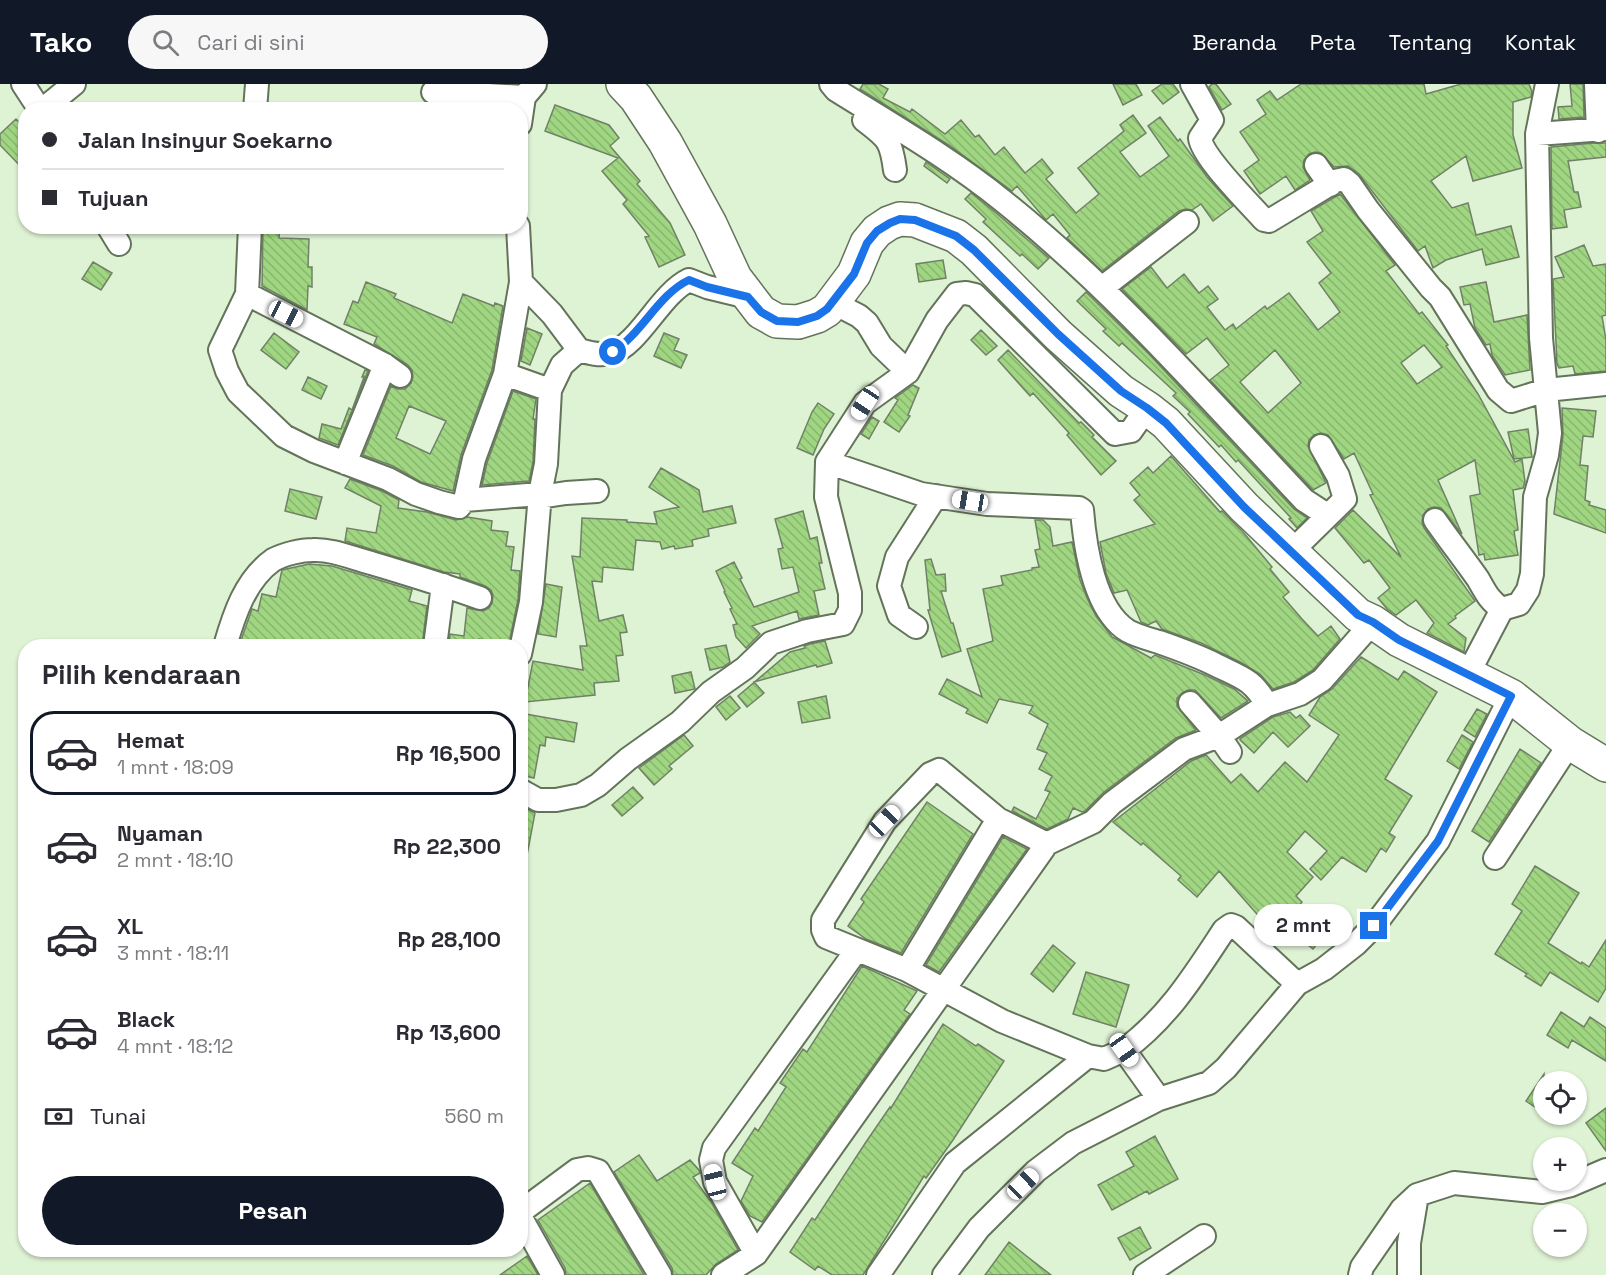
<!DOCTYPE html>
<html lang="id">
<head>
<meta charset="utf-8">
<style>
	:root { --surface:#fff; --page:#f7f7f7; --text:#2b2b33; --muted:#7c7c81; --line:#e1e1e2; --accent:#111827 }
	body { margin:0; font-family:"Space Grotesk",sans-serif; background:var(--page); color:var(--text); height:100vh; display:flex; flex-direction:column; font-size:22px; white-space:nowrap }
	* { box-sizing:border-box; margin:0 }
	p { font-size:20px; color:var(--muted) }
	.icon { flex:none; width:33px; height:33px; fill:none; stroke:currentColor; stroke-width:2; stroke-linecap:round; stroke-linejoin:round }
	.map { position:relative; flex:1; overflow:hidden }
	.details { position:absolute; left:18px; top:555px; width:510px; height:618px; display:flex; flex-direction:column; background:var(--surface); border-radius:24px; box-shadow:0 2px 4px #0004 }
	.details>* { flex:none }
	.hud { position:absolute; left:18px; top:18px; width:510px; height:132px; border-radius:24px; box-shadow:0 2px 4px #0004; display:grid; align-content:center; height:132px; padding:0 24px; background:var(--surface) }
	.tools { position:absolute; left:1533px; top:987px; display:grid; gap:12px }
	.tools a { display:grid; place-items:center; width:54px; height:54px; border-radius:50%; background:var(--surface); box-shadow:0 2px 4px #0004; font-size:30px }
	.end { position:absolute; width:27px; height:27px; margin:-14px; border:8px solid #1a73e8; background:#fff; box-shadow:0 0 0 3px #fff }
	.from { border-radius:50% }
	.bubble { position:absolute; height:42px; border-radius:21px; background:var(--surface); box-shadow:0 2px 4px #0004; font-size:20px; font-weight:600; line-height:42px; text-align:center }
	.car { position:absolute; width:18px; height:36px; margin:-18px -9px; border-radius:8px; box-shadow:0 0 4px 2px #0007; background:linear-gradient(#fff 24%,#345 0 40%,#fff 0 76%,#345 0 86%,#fff 0) }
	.hud b { display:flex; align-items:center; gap:21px; height:57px; font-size:22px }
	.hud b+b { border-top:2px solid var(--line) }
	.hud i { width:15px; height:15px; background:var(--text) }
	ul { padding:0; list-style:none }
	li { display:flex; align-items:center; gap:18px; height:84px; margin:0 12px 9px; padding:0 12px; border:3px solid transparent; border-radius:24px }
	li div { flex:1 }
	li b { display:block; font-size:22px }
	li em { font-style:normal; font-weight:600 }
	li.selected { border-color:var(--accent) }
	li>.icon { width:54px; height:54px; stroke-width:1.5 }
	h2 { padding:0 24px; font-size:27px; line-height:72px }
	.pay { display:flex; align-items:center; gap:15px; height:66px; padding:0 24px; font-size:22px }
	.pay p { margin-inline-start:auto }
	.primary-button { display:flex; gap:12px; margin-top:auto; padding:12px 24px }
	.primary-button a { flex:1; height:69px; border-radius:36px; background:var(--accent); color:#fff; font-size:24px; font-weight:600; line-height:69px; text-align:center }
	header { display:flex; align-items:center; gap:36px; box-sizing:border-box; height:84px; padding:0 30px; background:var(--accent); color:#fff }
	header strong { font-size:28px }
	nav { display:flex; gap:33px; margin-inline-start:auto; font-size:21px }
	.search { width:420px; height:54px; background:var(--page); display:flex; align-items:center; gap:15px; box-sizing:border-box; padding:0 21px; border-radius:33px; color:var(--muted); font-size:22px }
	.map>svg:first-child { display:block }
</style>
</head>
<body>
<header>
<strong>Tako</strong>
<div class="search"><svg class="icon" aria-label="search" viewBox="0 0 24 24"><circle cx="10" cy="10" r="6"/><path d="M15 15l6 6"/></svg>Cari di sini</div>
<nav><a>Beranda</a><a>Peta</a><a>Tentang</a><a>Kontak</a></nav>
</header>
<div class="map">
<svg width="1606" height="1191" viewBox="0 0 1606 1191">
	<defs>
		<pattern id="building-back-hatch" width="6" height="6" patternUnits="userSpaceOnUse" patternTransform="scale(1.5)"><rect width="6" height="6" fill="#a0d681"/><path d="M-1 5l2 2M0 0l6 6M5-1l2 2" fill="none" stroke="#88b76e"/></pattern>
	</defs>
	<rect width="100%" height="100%" fill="#def2d4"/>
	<path fill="url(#building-back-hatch)" stroke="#708167" stroke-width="1.5" fill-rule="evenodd" d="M863,0H879L888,5L883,14L910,28L912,25L945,50L961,36L975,53L979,51L995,71L1004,63L1025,89L1042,75L1053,89L1046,95L1076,129L1099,110L1078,84L1124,47L1120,41L1133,31L1146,49L1120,68L1140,93L1169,72L1148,42L1160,33L1178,57L1180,55L1207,93L1233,122L1213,137L1201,120L1192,126L1186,125L1179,127L1102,187L1067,154L1070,151L1053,130L1046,136L1017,102L1012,107L949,61L860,5Z
		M1113,0H1136L1142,11L1123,21Z
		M1162,0H1173L1179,8L1163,20L1152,7Z
		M1212,0H1216L1231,20L1222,26L1209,3Z
		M1301,0H1424L1426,10L1461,0H1529L1532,8L1531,13L1513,18V51L1522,84L1473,97L1466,72L1431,97L1452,124L1468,119L1476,151L1511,142L1519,173L1486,181L1482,165L1446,176L1433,184L1425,162L1418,167L1359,90L1348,82L1334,83L1321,69L1315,68L1309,70L1304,76L1303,83L1310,96L1295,106L1286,92L1260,110L1244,87L1259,76L1240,48L1266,30L1257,16L1270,7L1277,16Z
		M1570,0H1583L1584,33L1559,35L1558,23L1572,22Z
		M555,21L609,41L619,54L610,62L640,97L637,100L670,139L685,171L659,183L645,153L649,152L623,120L627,116L602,87L618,74L545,47Z
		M16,35L26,45V88L0,61V50Z
		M1594,59H1606V73L1568,77L1574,108H1578L1581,123L1564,126L1567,143L1552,145L1551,63Z
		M926,78L950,95L947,99L924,82Z
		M971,109L995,128L1049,174L1038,185L1022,170L1020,172L983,138L986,135L965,115Z
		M1340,110L1395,181L1386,187L1419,230L1422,228L1448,261L1446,262L1478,310L1515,378L1522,375L1525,398L1523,404L1513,406L1518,446L1514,447L1518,471L1485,476L1484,470L1479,471L1470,412L1480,410L1475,376L1438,396L1462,450L1441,424L1434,423L1428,425L1423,431L1422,438L1424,444L1475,517L1455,532L1456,534L1448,540L1466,554L1464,568L1427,549L1434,539L1416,516L1396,531L1387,525L1378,514L1390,504L1369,476L1364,479L1335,444L1353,426L1401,473L1370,411L1373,410L1354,369L1344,375L1328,351L1321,349L1314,351L1309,356L1308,362L1326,399L1313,406L1210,296L1229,281L1207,254L1186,270L1122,205L1151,183L1167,204L1184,190L1199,209L1208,202L1218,215L1207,223L1225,246L1233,240L1236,245L1265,222L1267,225L1289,209L1318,246L1340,228L1319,199L1331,189L1307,158L1323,147L1311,127ZM1424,261L1442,283L1417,300L1401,279ZM1275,266L1301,299L1268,329L1240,298Z
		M263,142H280L279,154L309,155L308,183H312V203L308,202L307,226L262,202Z
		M1584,161L1593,182L1606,180V231L1602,232L1606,256V287L1575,290L1573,282L1559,284L1557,280L1553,195L1564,193L1555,173Z
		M943,176L946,194L919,198L916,180Z
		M93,178L112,189L101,206L82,195Z
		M366,198L396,210L394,214L452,239L463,210L494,222L495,219L503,222L492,286L461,371L453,407L421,398L393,382L363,371L391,302L398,305H405L411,299L413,293L412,286L408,281L374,260L377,253L344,240L353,217L358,219ZM409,322L446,337L430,370L396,354Z
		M1486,198L1494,238L1527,231L1530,286L1505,291L1492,271L1490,260L1486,261L1475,244L1470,220L1464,221L1460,203Z
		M1086,208L1149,270L1294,425L1307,434L1297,444L1289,435L1291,434L1238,376L1236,378L1221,361L1219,363L1188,330L1190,328L1173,312L1176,309L1162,296L1122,259L1119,262L1103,247L1106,245L1077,217Z
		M527,244L542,250L530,281L521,277Z
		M981,246L997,262L986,271L971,256Z
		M274,249L299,268L286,285L261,266Z
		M664,249L679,255L674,266L687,271L681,284L654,272Z
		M1008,266L1079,339L1081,338L1094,351L1092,353L1116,377L1101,391L1067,351L1069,349L1033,309L1030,312L998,276Z
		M365,286L368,287L338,361L319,354L322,340L341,345L349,324L352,326L364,293H362Z
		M308,293L327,302L321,315L302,306Z
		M913,301L919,304L908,331L910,332L899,348L884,338L898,316L895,314Z
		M513,307L536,315L533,335H535L533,378L529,397L482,401L487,379Z
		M818,319L834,330L824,345L813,371L797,364L812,328Z
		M1562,324L1596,327L1593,353L1583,352L1580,381L1588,382L1585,416L1590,418L1589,421L1606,426V449L1554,430L1563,351Z
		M872,333L879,337L869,355L861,350Z
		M1528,345L1532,373L1514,375L1508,348Z
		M1171,372L1220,428L1222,427L1243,448L1272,483L1270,485L1289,508L1283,513L1302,535L1318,552L1331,542L1340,555L1313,586L1294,598L1273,605L1260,590L1240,578L1201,559L1162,545L1156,537L1148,541L1141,538L1127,506L1114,509L1106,489L1100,458L1155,440L1134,416L1140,411L1130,399L1148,383L1153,389Z
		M661,384L699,406L703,428L732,422L736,439L708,445L709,452L692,456L693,462L675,465L674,462L662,465L660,458L636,456L633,486L603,483L602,498L592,497L599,537L623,531L627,548L620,549L623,571L616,572L619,597L594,599L595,611L525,618L533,577L583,586L580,562H587L572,472L580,473L582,434L627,436V438L657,440L654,428L679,423L649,403Z
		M350,395L382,407L399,416L398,424L427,428L456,436L467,433L492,437L491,446L508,448L506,462L514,463L511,486L520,487L518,516L509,559L479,555V562H449L450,550L464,552L467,524L483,527L489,524L492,519L493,511L491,506L485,502L460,493V490L444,488L345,457L347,444L376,449L381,422L345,404Z
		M290,405L322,413L316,435L285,427Z
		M803,427L810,455L817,453L822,479H819L825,505L814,507L819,531L799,535L797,527L752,542L760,550L746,564L736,553L733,541L737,540L730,525L732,524L724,508L725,507L716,487L734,478L742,494L740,495L754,523L799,508L793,483L782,485L778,465L783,464L775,435Z
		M1035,436H1043L1050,443L1053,462L1072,458L1080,496L1087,514L1096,532L1112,553L1151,574L1155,571L1205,591L1234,605L1248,617L1221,634L1195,606H1188L1182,609L1177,614V622L1196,646L1176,654L1104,708L1085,727L1082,728L1073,724L1068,735L1047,745L1012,727L1014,723L1036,735L1050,708L1045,706L1052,692L1039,685L1047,669L1037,665L1048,640L1029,629L1033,622L999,615L987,639L966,629L968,625L939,610L947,595L982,613L967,565L993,557L983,505L1003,501L1001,492L1032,486V484L1039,483L1035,466L1040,465Z
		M931,475L936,491L945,490L946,507H941L951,539H953L961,567L942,573L928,526H930L925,476Z
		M309,480L332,482L412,506L409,517L427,522L422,562H363L348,558L347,562H239L252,525L258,527L262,510L276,513L282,486Z
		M546,500L562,503L556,553L538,550Z
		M825,557L832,579L817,583L816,581L754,598L764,609L747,623L738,612L790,568L805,564L804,562L810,560Z
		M726,561L730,578L723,583L710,586L705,565Z
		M1361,573L1398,596L1404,587L1437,608L1385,695L1412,712L1389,749L1395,753L1386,768L1381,764L1366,788L1342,773L1321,796L1310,785L1327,767L1305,747L1287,768L1313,793L1296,812L1302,818L1298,823L1327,847L1313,865L1289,846L1279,855L1219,787L1197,813L1178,796L1181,792L1143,759L1141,761L1113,738L1191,677L1206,671L1231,699L1241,690L1258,708L1285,678L1307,698L1339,651L1309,631L1320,613L1332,605Z
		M691,588L695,605L675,609L672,592Z
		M730,612L740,624L726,636L716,623Z
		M826,612L830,634L802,639L798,618Z
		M1477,625L1487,630L1475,653L1464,646Z
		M1290,628L1296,634L1300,631L1310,642L1288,663L1273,648L1254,669L1240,656V655L1273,633Z
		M520,629L577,639L574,658L546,653L545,662L540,661L534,694L520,691Z
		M684,651L693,662L669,682L672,685L654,701L639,684Z
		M1462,651L1473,658L1459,685L1447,677Z
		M1520,665L1541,679L1489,758L1472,747Z
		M633,703L643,714L622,732L612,721Z
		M927,718L973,750L901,869L866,855L848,842L864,818L861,815Z
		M521,722L535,729L527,771H520Z
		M1003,753L1027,765L939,888L926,881Z
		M1535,782L1579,809L1548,859L1581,880L1582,878L1589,883L1606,856V904L1598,918L1550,888L1541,902L1525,892L1527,890L1495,870L1522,827L1512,820Z
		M1053,861L1075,879L1053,908L1031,890Z
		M862,882L917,907L904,926L910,930L762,1138L750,1132L741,1117L753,1092L732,1079L755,1044L758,1047L786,1003L780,999L803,965L807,968Z
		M1086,888L1129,901L1116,943L1073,930Z
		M1561,928L1584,943L1590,933L1606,944V977L1572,956L1568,964L1547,951Z
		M943,940L976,962L978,960L1004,977L953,1056L926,1094L924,1092L863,1191H832L818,1182L815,1186L790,1168L812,1134L815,1136L866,1058L890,1023L891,1024Z
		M1544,990V1029L1526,1017Z
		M1606,1024V1067L1586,1039Z
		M1155,1052L1178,1095L1149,1110L1147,1107L1112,1126L1098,1101L1134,1082L1126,1068Z
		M639,1071L657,1097L690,1076L699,1086L700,1089L693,1093L711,1118L738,1166L716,1180L706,1191H673L672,1184L614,1088Z
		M590,1099L644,1191H566L565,1184L538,1136Z
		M1140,1143L1151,1164L1130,1176L1118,1154Z
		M1009,1158L1029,1174L1051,1191H985Z
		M527,1172L538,1191H500Z"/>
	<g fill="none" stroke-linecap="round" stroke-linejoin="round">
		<defs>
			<path id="minor" d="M23,0L40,26
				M831,0L836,6C892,41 951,75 1003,117C1113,205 1207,313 1304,416L1327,431
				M1192,0L1212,36L1200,54C1202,73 1250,120 1264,136L1269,137L1335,97L1344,95L1350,100L1368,126L1431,204L1440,213L1498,306L1511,317L1546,306L1606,300
				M1596,0L1598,47
				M433,8L524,13
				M42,26L74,0
				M255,26L257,0
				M864,36C887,54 891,55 895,86
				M520,40L524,13L535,0
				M1537,50L1606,45
				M1316,81L1330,101
				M108,142L119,160
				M250,142L247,210L385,281
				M521,198L552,230L579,266
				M1102,204L1187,138
				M247,210L220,266L227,287L238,308L284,352L314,367L388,395L416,410L439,418L459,423L465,416
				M832,218L859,232L867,239L881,262L908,288
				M579,266C589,269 600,272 611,269C639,261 660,210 689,196L707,203L748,213
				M505,290L521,198L518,142
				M827,378L921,410L987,420L1079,424L1082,426C1085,463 1094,526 1128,547C1137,552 1149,555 1159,558C1179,565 1199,572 1218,582C1243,594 1253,596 1267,621
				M345,379L385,281L400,292
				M540,410L546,380L550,306L562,281L579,266
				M540,413L566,409L597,407
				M1435,436C1449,456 1464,475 1478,495C1485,507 1489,517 1502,525
				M1291,468L1345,415L1338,392L1321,362
				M916,543L899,531L889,502L897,473L936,412
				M225,562C234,531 245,496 273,476C284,470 301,466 313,466C332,465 352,474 371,479C408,490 444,501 480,514
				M435,562L443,501
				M520,570L531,518L540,410L465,416L474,375L505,290L550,306
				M1468,590L1502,525L1519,520L1528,506L1532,490L1535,413L1547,371L1550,349L1541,254L1537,50L1547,0
				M1230,668L1219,652L1267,621L1300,610L1322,596L1373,538
				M520,706L538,716H556L581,711L598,701L628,675L680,638L711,608L745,584L771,559L807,547L843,540L850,526V509L826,413L827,378L865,319L908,288L937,236L957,210L966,209L975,211L1115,350L1131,347L1147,324
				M1044,761L1093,738L1112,719L1184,665L1219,652L1190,619
				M1495,774L1570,659
				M907,886L998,735L939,686L930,690L885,737L823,836V846L826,853L907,886L1002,937L1088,972L1104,975L1124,966L1159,1015
				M1124,966C1168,934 1195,890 1224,846L1231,841L1236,843L1297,900
				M520,1131L523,1126L577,1086L588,1084L598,1087L660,1191
				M520,1132L553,1191
				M756,1170L715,1098L711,1076L714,1064L856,867
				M723,1191L756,1170L1044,764L1043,758L998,735
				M878,1191L955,1079L1088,972
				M944,1191L979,1144L1036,1087L1073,1059L1159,1015L1209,999L1226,984L1297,900L1324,885L1356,860L1374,842L1438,757L1511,612
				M1145,1191L1204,1152
				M1360,1191L1362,1183L1402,1125L1417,1111L1454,1099L1542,1108L1571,1101L1606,1086
				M1409,1191V1159L1417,1111"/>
			<path id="highway" d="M623,0L636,14L665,58L710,140L735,194L761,228L777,237L798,238L817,232L827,226L854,190L867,159L877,147L889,139L900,135L915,136L956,152L974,166L1058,251L1121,307L1147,324L1166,339L1244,423L1358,531L1373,538L1399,556L1511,612L1570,659L1606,681"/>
		</defs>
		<use href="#minor" stroke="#63745a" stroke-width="26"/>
		<use href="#highway" stroke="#63745a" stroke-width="36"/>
		<use href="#minor" stroke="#fff" stroke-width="22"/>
		<use href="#highway" stroke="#fff" stroke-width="33"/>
	</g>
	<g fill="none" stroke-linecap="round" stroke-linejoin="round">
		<path stroke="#1a73e8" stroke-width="8" d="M613,268C642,249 659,210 689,196L707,203L748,213L761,228L777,237L798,238L817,232L827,225L854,190L867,159L877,147L890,139L900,135L915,136L956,152L974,166L1058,250L1121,307L1147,324L1166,339L1244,423L1358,531L1373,538L1399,556L1511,612L1438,757L1374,842"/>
	</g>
</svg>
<div class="tools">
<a><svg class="icon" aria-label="locate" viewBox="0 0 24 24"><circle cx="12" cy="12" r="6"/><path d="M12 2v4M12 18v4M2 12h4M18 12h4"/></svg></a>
<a>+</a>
<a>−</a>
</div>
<i class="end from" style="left:613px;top:268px"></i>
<i class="end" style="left:1374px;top:842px"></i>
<div class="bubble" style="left:1254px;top:820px;width:99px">2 mnt</div>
<i class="car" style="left:286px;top:230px;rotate:117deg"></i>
<i class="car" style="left:865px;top:319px;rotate:213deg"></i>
<i class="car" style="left:970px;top:417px;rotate:279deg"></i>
<i class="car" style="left:885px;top:737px;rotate:44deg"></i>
<i class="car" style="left:1124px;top:966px;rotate:145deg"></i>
<i class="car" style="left:715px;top:1098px;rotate:346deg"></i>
<i class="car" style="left:1023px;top:1100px;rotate:46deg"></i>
<div class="hud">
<b><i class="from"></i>Jalan Insinyur Soekarno</b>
<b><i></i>Tujuan</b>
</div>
<section class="details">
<h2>Pilih kendaraan</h2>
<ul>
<li class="selected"><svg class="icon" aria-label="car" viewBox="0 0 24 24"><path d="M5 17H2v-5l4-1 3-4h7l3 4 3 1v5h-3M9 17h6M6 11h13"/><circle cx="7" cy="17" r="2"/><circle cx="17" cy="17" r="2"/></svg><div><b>Hemat</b><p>1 mnt · 18:09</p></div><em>Rp 16,500</em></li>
<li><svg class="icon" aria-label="car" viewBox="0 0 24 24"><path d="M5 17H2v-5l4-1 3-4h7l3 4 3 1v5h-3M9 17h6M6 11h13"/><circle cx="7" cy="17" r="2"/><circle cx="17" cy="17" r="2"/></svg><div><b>Nyaman</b><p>2 mnt · 18:10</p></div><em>Rp 22,300</em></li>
<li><svg class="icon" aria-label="car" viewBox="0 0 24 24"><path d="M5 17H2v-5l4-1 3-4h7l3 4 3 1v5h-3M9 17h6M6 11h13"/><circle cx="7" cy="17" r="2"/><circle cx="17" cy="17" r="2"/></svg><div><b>XL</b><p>3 mnt · 18:11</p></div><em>Rp 28,100</em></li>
<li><svg class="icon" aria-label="car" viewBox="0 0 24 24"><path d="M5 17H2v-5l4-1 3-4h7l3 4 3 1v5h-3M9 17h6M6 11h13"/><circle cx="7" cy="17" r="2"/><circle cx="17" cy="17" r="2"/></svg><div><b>Black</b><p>4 mnt · 18:12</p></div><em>Rp 13,600</em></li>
</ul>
<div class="pay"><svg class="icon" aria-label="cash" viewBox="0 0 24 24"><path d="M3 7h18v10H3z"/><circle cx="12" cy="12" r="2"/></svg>Tunai<p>560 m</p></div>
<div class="primary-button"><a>Pesan</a></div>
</section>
</div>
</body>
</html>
